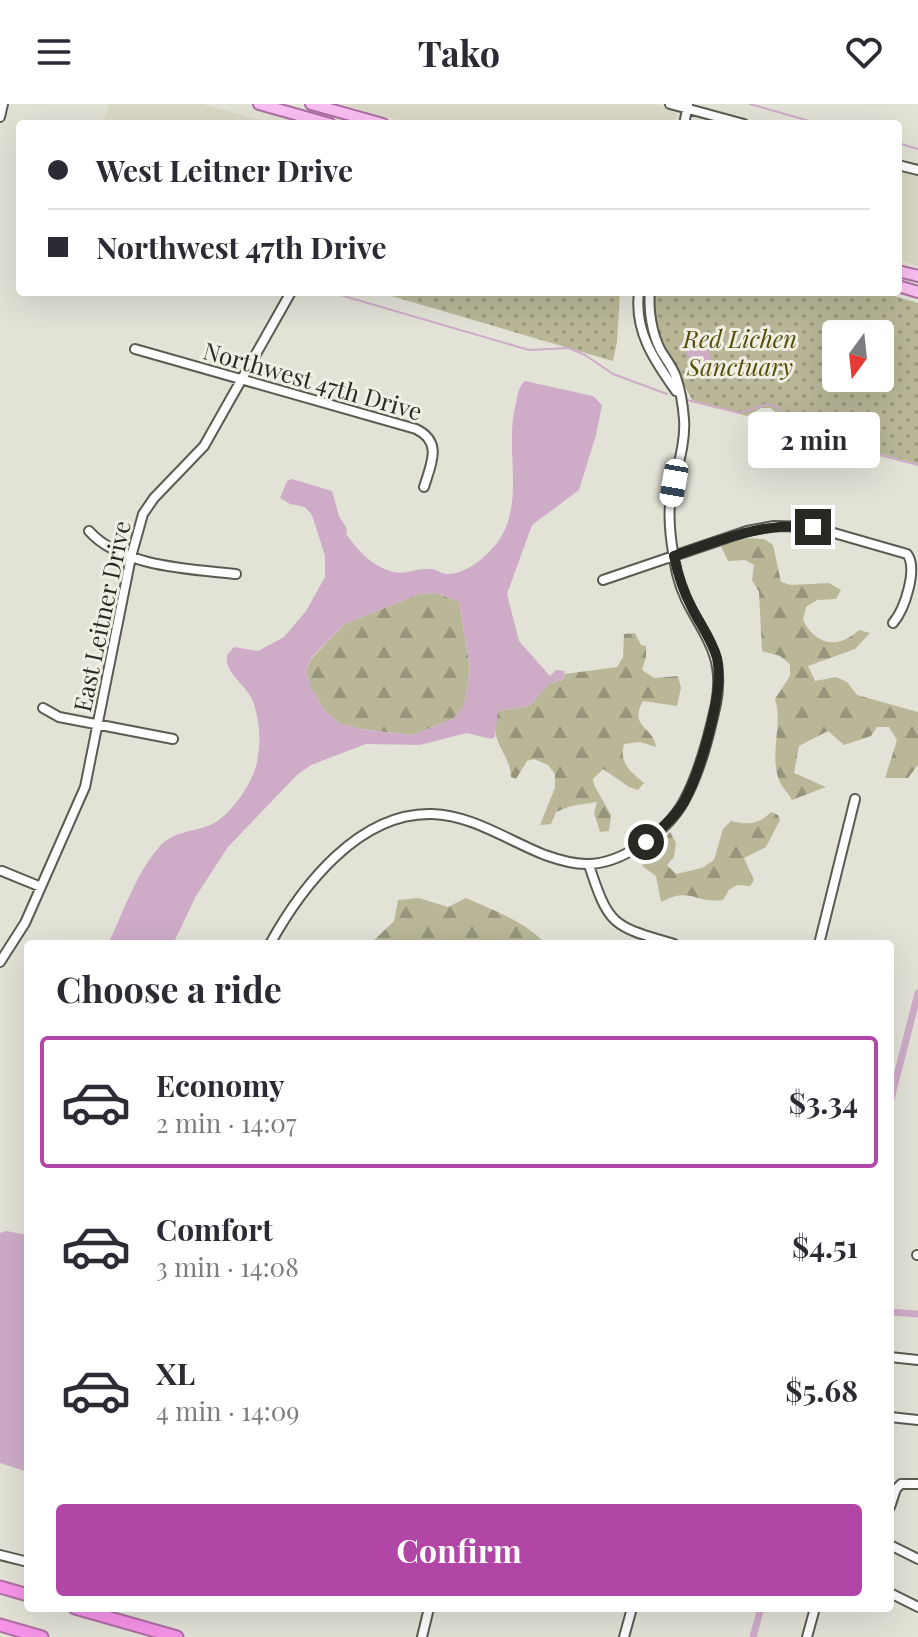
<!DOCTYPE html>
<html lang="en">
<head>
<meta charset="utf-8">
<style>
	:root { --surface:#fff; --page:#f7f7f7; --text:#2b2b33; --muted:#7c7c81; --line:#e1e1e2; --accent:#b246a6 }
	body { margin:0; font-family:"Playfair Display",serif; background:var(--page); color:var(--text); height:100vh; display:flex; flex-direction:column; font-size:30px; white-space:nowrap }
	* { box-sizing:border-box; margin:0 }
	p { font-size:26px; color:var(--muted) }
	.icon { flex:none; width:44px; height:44px; fill:none; stroke:currentColor; stroke-width:2; stroke-linecap:round; stroke-linejoin:round }
	.map { position:relative; flex:1; overflow:hidden }
	.details { position:absolute; left:24px; top:836px; width:870px; height:672px; display:flex; flex-direction:column; background:var(--surface); border-radius:8px; box-shadow:0 8px 32px #0002 }
	.details>* { flex:none }
	.hud { position:absolute; left:16px; top:16px; width:886px; height:176px; border-radius:8px; box-shadow:0 8px 32px #0002; display:grid; align-content:center; height:176px; padding:0 32px; background:var(--surface) }
	.needle { width:52px; rotate:195deg }
	.controls { position:absolute; left:822px; top:216px; display:grid; gap:16px }
	.controls a { display:grid; place-items:center; width:72px; height:72px; border-radius:8px; background:var(--surface); box-shadow:0 8px 32px #0002; font-size:40px }
	.end { position:absolute; width:36px; height:36px; margin:-18px; border:10px solid #292924; background:#fff; box-shadow:0 0 0 4px #fff }
	.from { border-radius:50% }
	.bubble { position:absolute; height:56px; border-radius:8px; background:var(--surface); box-shadow:0 8px 32px #0002; font-size:26px; font-weight:700; line-height:56px; text-align:center }
	.car { position:absolute; width:24px; height:48px; margin:-24px -12px; border-radius:10px; box-shadow:0 0 6px 2px #0007; background:linear-gradient(#fff 24%,#345 0 40%,#fff 0 76%,#345 0 86%,#fff 0) }
	.hud b { display:flex; align-items:center; gap:28px; height:76px; font-size:30px }
	.hud b+b { border-top:2px solid var(--line) }
	.hud i { width:20px; height:20px; background:var(--text) }
	ul { padding:0; list-style:none }
	li { display:flex; align-items:center; gap:24px; height:132px; margin:0 16px 12px; padding:0 16px; border:4px solid transparent; border-radius:8px }
	li div { flex:1 }
	li b { display:block; font-size:30px }
	li em { font-style:normal; font-weight:700 }
	li.current { border-color:var(--accent) }
	li>.icon { width:72px; height:72px; stroke-width:1.5 }
	h2 { padding:0 32px; font-size:36px; line-height:96px }
	.button { display:flex; gap:16px; margin-top:auto; padding:16px 32px }
	.button a { flex:1; height:92px; border-radius:8px; background:var(--accent); color:#fff; font-size:32px; font-weight:700; line-height:92px; text-align:center }
	header { display:flex; justify-content:space-between; align-items:center; height:104px; padding:0 32px; background:var(--surface); font-size:36px; font-weight:700 }
	.map>svg:first-child { display:block }
</style>
</head>
<body>
<header><svg class="icon" aria-label="menu" viewBox="0 0 24 24"><path d="M4 6h16M4 12h16M4 18h16"/></svg>Tako<svg class="icon" aria-label="heart" viewBox="0 0 24 24"><path d="M12 20l-8-8c-3-5 5-10 8-4 3-6 11-1 8 4z"/></svg></header>
<div class="map">
<svg width="918" height="1533" viewBox="0 0 918 1533">
	<defs>
		<pattern id="forest-firs" width="22" height="20" patternUnits="userSpaceOnUse" patternTransform="scale(2)"><rect width="22" height="20" fill="#b9b798"/><path d="M5 1l3.5 6h-7zM16 11l3.5 6h-7z" fill="#96957c"/></pattern>
		<pattern id="park-dots" width="8" height="8" patternUnits="userSpaceOnUse" patternTransform="scale(2)"><rect width="8" height="8" fill="#b9b798"/><path d="M2 2h.1M6 6h.1" fill="none" stroke="#96957c" stroke-width="1.8" stroke-linecap="round"/></pattern>
	</defs>
	<rect width="100%" height="100%" fill="#e3e2d7"/>
	<path fill="#dad9c6" d="M109,0H202L273,20H103Z
		M342,0H654L675,6L677,10L675,20H411Z
		M898,67L918,71V162L898,156Z"/>
	<path fill="url(#forest-firs)" d="M746,434L764,435L773,441L781,478L791,481L829,479L841,486L836,495L817,496L806,503L803,516C816,541 837,546 859,526L870,529L855,545L808,562L815,577L836,573L847,578L857,591L918,608V661L908,674H885L897,636L889,623H877L871,632L844,641L828,627L799,642L794,669L826,683L792,696C788,689 780,681 778,673C770,647 783,620 775,595L790,572V560L780,552L762,547L759,488L752,476L754,461L745,456L728,457L721,442Z
		M437,489L459,498L470,564L464,603L453,615L412,631L360,625L339,619L324,606L311,584L306,568L311,555L345,520L419,490Z
		M635,529L641,541L646,542V553L642,566L654,574L678,572L681,584L677,602L643,597C628,623 654,623 656,643L640,638L624,640C619,659 630,667 644,679L638,686L629,683L603,665L593,675L594,681L611,711L609,727L600,728L594,709L597,698L571,702L556,708L551,720L540,721L555,684V670L548,661L534,655L527,657L516,675L511,673C510,647 488,641 498,607L529,602L550,579L563,576L565,570L617,563L623,553L624,530Z
		M771,708L778,711L780,716L766,743L744,754L754,776L750,782L737,781L729,786L723,796C696,800 691,782 661,798L656,772L642,762L670,728L676,739L674,753L667,761L676,770L702,764L714,756L723,725L731,717C749,721 758,721 771,708Z
		M419,794L448,803L466,794C493,806 526,818 546,840H370L394,817L398,796Z"/>
	<path fill="url(#park-dots)" fill-rule="evenodd" d="M378,188H620L617,238L613,257Z
		M655,188H881L918,199V360L793,326L771,304H761L747,312L692,296C676,263 649,227 655,188ZM836,230H880V274H836Z"/>
	<path fill="#ceacc8" fill-rule="evenodd" d="M698,241L707,245L716,265L715,270L706,274L699,270L684,244Z
		M525,277L593,292L602,301L596,331L579,386L532,421L507,490L519,537L550,572L556,566L565,567L563,576L550,579L529,602L498,607L495,633L491,635L467,629L420,641L366,640L311,661L297,671L228,743L196,792L173,840H108C124,807 136,769 160,742C176,725 197,729 216,718C235,706 256,674 258,652C261,634 259,614 253,597C246,580 224,570 227,551L234,543L258,547L284,533L306,507L325,473V452L312,411L305,403L290,400L280,394L287,377L292,375L332,387L339,412L347,425L346,430C359,447 372,463 394,468C406,471 418,463 430,465C436,465 441,470 448,470C462,470 476,460 486,451C532,410 502,350 516,299C518,290 518,283 525,277ZM437,489L459,498L470,564L464,602L453,615L412,631L360,625L339,619L324,606L311,584L306,568L311,554L345,520L419,490Z
		M6,1127L28,1131V1368L0,1359V1129Z"/>
	<g fill="none" stroke-linecap="round" stroke-linejoin="round">
		<path stroke="#ceacc8" stroke-width="2" d="M750,0L820,20
			M898,39L918,45
			M330,188L529,246L569,244L585,251L613,270L667,290
			M687,296L739,309L768,300L777,303L786,315L803,325L865,347L918,361"/>
		<path stroke="#ceacc8" stroke-width="7" d="M890,999L918,889
			M890,1208L918,1210
			M753,1533L761,1504"/>
		<defs>
			<path id="minor" d="M670,0L744,20
				M0,13L3,0
				M684,20L688,1
				M898,61L918,66
				M639,188C634,227 654,256 676,287
				M135,245L416,325C443,338 431,360 424,383
				M89,427C121,463 191,465 236,470
				M603,476L747,427L774,422L813,423L907,450C918,464 905,505 893,519
				M43,604L59,613L173,635
				M589,761C609,823 613,822 674,840
				M2,767L41,783
				M270,840C302,782 359,708 432,710C472,711 509,737 545,751C559,756 572,760 586,760C621,761 668,727 684,697C700,668 709,632 716,600C728,538 689,521 677,470C672,445 667,417 671,392C676,367 686,340 684,315C683,302 680,285 676,273C673,264 666,255 661,247C652,230 648,206 650,188
				M819,840L855,695
				M0,858L25,819L85,683L131,453L143,410L154,394L204,342L291,188
				M917,1151H918
				M890,1253L918,1256
				M890,1313L918,1316
				M890,1403L896,1385L901,1380H918
				M890,1441L918,1455
				M0,1451L28,1458
				M890,1489L918,1503
				M422,1533L429,1504
				M624,1533L632,1504
				M807,1533L815,1504"/>
			<path id="major" d="M259,0L330,20
				M311,0L383,20
				M898,167L918,172
				M898,182L918,188"/>
			<path id="highway" d="M0,1483L28,1491
				M75,1504L177,1533
				M0,1521L42,1533"/>
		</defs>
		<use href="#minor" stroke="#5b5b51" stroke-width="12"/>
		<use href="#major" stroke="#af6fa4" stroke-width="14"/>
		<use href="#highway" stroke="#af6fa4" stroke-width="15"/>
		<use href="#minor" stroke="#fff" stroke-width="8"/>
		<use href="#major" stroke="#fabff2" stroke-width="10"/>
		<use href="#highway" stroke="#f794e9" stroke-width="11"/>
	</g>
	<g fill="none" stroke-linecap="round" stroke-linejoin="round">
		<path stroke="#292924" stroke-width="10" d="M646,738C660,726 674,714 684,698C700,668 725,587 717,554C712,536 700,520 692,504C683,487 678,471 674,452C720,436 763,418 813,423"/>
	</g>
	<g text-anchor="middle" dominant-baseline="central" stroke-width="6" stroke-linejoin="round" paint-order="stroke">
		<g font-size="24" font-style="italic" fill="#554e08" stroke="#f0efe4">
			<text x="740" y="234">Red Lichen<tspan x="740" dy="28">Sanctuary</tspan></text>
		</g>
		<g font-size="24" fill="#292924" stroke="#f0efe4">
			<text transform="translate(313 276) rotate(16)">Northwest 47th Drive</text>
			<text transform="translate(101 512) rotate(-78)">East Leitner Drive</text>
		</g>
	</g>
</svg>
<div class="controls">
<a><svg class="needle" viewBox="-14 -14 28 28"><path d="M0-13l5 13h-10z" fill="#e53935"/><path d="M0 13l5-13h-10z" fill="#7c7c81"/></svg></a>
</div>
<i class="end from" style="left:646px;top:738px"></i>
<i class="end" style="left:813px;top:423px"></i>
<div class="bubble" style="left:748px;top:308px;width:132px">2 min</div>
<i class="car" style="left:674px;top:379px;rotate:190deg"></i>
<div class="hud">
<b><i class="from"></i>West Leitner Drive</b>
<b><i></i>Northwest 47th Drive</b>
</div>
<section class="details">
<h2>Choose a ride</h2>
<ul>
<li class="current"><svg class="icon" aria-label="car" viewBox="0 0 24 24"><path d="M5 17H2v-5l4-1 3-4h7l3 4 3 1v5h-3M9 17h6M6 11h13"/><circle cx="7" cy="17" r="2"/><circle cx="17" cy="17" r="2"/></svg><div><b>Economy</b><p>2 min · 14:07</p></div><em>$3.34</em></li>
<li><svg class="icon" aria-label="car" viewBox="0 0 24 24"><path d="M5 17H2v-5l4-1 3-4h7l3 4 3 1v5h-3M9 17h6M6 11h13"/><circle cx="7" cy="17" r="2"/><circle cx="17" cy="17" r="2"/></svg><div><b>Comfort</b><p>3 min · 14:08</p></div><em>$4.51</em></li>
<li><svg class="icon" aria-label="car" viewBox="0 0 24 24"><path d="M5 17H2v-5l4-1 3-4h7l3 4 3 1v5h-3M9 17h6M6 11h13"/><circle cx="7" cy="17" r="2"/><circle cx="17" cy="17" r="2"/></svg><div><b>XL</b><p>4 min · 14:09</p></div><em>$5.68</em></li>
</ul>
<div class="button"><a>Confirm</a></div>
</section>
</div>
</body>
</html>
